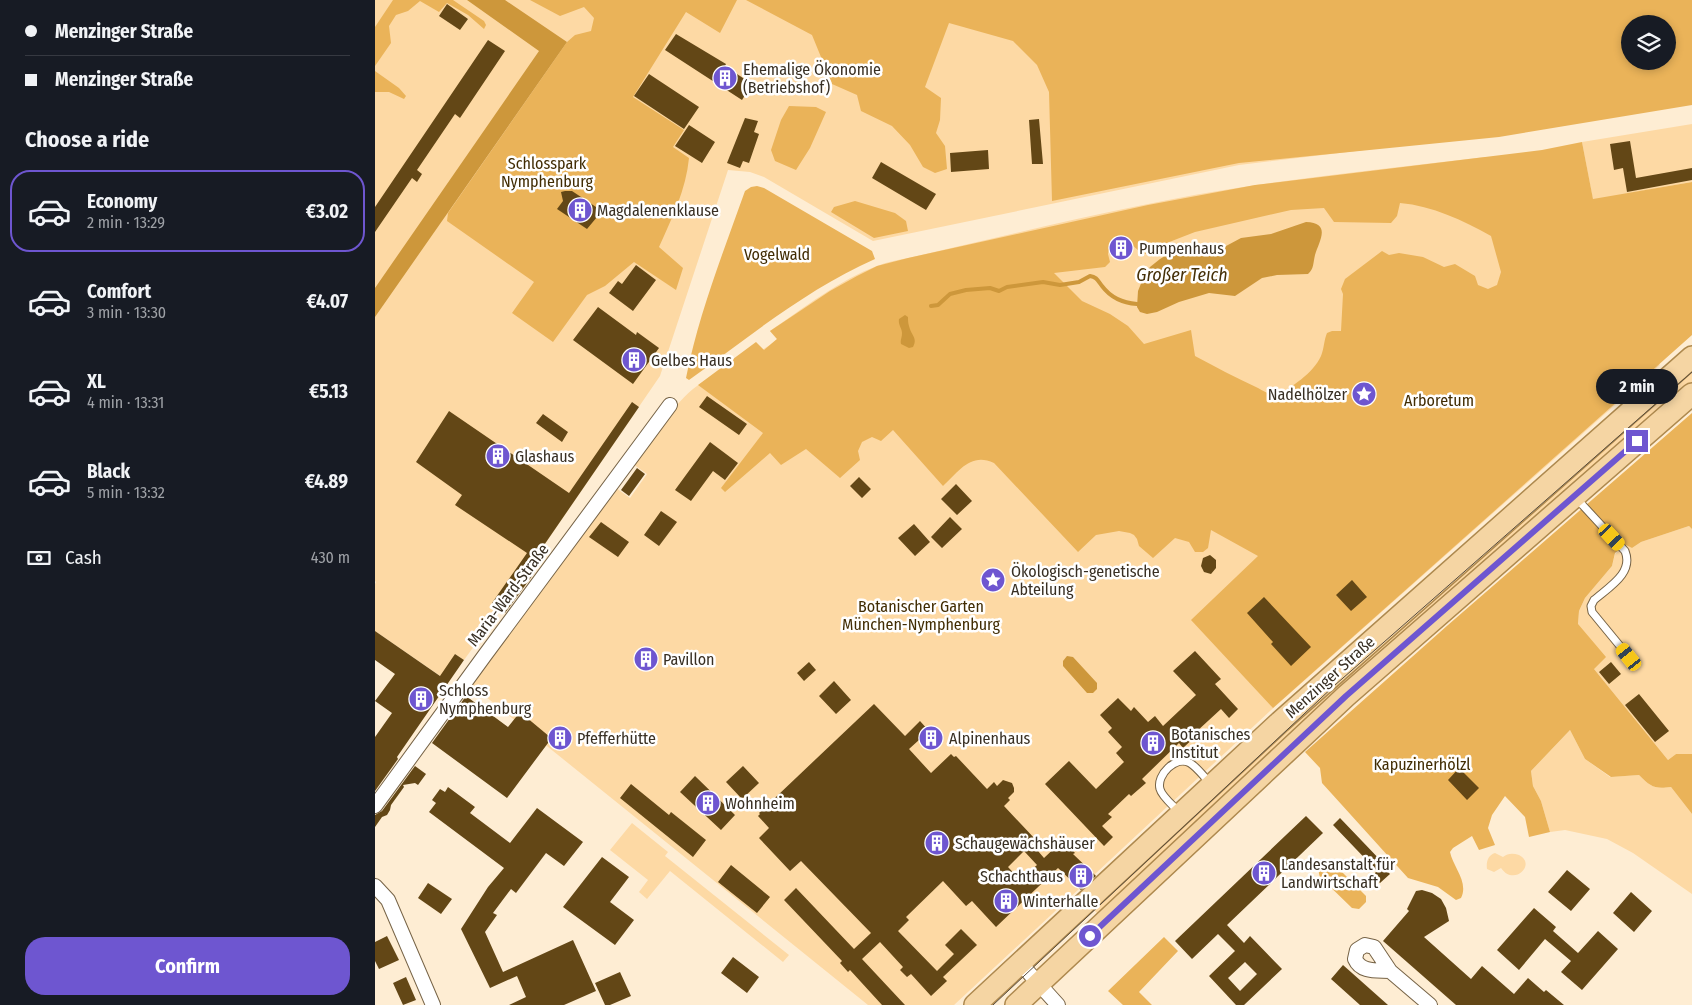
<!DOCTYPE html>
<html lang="en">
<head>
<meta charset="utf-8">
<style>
	:root { --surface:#171b24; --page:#242831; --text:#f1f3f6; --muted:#9ea1a6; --line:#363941; --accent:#6e56d0 }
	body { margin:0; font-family:"Fira Sans Condensed",sans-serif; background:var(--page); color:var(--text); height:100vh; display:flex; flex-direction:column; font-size:19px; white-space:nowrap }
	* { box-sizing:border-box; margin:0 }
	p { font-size:16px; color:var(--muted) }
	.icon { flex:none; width:28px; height:28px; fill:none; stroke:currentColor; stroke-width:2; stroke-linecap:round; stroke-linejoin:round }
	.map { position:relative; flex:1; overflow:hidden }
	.sheet { display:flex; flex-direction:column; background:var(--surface); width:375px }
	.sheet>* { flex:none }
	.top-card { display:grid; align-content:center; height:110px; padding:0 25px; background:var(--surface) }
	.controls { position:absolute; left:1246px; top:15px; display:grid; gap:10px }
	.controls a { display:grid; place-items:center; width:55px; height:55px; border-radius:50%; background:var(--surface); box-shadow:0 2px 8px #0003; font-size:25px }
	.end { position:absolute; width:22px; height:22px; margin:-11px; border:6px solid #6e56d0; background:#fff; box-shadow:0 0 0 2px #fff }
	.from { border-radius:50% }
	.bubble { position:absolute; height:35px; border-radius:18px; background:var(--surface); box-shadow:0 2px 8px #0003; font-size:16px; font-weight:700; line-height:35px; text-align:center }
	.car { position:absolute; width:15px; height:30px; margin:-15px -8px; border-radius:6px; box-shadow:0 0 4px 1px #0007; background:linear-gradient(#f5c518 24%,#345 0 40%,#f5c518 0 76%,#345 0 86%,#f5c518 0) }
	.top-card b { display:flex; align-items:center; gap:18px; height:48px; font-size:19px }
	.top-card b+b { border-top:1px solid var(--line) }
	.top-card i { width:12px; height:12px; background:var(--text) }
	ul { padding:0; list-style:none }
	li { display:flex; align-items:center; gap:15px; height:82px; margin:0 10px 8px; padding:0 15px; border:2px solid transparent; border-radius:20px }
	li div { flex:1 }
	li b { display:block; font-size:19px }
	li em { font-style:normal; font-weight:700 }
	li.on { border-color:var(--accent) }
	li>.icon { width:45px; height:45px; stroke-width:1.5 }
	h2 { padding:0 25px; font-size:22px; line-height:60px }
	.pay { display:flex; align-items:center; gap:12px; height:55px; padding:0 25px; font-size:19px }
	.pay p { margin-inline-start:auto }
	.button { display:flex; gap:10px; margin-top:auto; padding:10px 25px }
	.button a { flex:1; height:58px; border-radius:20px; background:var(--accent); color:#fff; font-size:20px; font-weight:700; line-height:58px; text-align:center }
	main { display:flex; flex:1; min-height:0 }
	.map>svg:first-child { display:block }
</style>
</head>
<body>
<main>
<section class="sheet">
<div class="top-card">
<b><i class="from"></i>Menzinger Straße</b>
<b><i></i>Menzinger Straße</b>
</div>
<h2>Choose a ride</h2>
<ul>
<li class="on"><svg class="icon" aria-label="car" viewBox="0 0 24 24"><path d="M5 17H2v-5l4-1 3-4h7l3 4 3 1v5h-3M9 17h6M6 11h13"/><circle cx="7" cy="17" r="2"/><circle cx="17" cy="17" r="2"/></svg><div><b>Economy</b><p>2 min · 13:29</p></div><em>€3.02</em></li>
<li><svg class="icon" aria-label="car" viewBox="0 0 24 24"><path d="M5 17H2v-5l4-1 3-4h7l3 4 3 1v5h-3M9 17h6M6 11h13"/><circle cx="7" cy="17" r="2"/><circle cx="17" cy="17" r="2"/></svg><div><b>Comfort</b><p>3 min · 13:30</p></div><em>€4.07</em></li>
<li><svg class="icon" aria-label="car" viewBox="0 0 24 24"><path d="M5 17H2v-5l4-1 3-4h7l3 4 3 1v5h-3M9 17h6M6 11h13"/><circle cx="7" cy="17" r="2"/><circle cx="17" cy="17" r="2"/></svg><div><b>XL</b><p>4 min · 13:31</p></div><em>€5.13</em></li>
<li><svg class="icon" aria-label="car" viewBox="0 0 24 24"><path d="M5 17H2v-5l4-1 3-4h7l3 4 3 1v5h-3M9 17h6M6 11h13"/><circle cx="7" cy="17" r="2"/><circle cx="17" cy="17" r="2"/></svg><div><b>Black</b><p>5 min · 13:32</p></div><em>€4.89</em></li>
</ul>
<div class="pay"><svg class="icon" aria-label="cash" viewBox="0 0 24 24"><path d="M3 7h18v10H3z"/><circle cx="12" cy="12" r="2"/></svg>Cash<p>430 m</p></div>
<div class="button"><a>Confirm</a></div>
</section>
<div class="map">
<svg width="1317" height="1005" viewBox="0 0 1317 1005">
	<rect width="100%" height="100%" fill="#feedd3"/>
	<path fill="#fdd9a4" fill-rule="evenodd" d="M0,0H1317V103L1133,133L864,165L498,241L389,177L375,172L353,170L285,376L154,567L117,603L126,609L89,660L80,654L74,682L0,631V584L1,582L0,581ZM1255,24H1292V61H1255Z
		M1317,124V182L1218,200L1207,142Z
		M1110,157L1285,365L895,711L720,874L721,876L707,891L704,889L579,1005H493L95,684L241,488L255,498L272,474L258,464C276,441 299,402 322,386C347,368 378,360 402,339L395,331C427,309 466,279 502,266C512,262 523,260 533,258C648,232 764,202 881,185C957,174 1034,166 1110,157Z
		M1317,365V386L724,915L715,906Z
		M1314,526L1317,529V754H1301L1293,760L1219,669L1203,625L1204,611L1210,598L1237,566L1240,554L1251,544L1257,548L1266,542Z
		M1195,730L1210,759L1235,777L1264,775C1276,787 1279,789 1296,787L1317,814V894L1258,853L1232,839L1190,830L1175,832L1166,801L1158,786L1156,771Z
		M257,823L293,852L290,856L414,955L408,962L295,871L272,899L264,892L273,880L235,850Z
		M1120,853L1128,857C1133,853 1138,853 1144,855C1162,864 1139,887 1126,868L1119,872L1112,869C1111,862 1113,855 1120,853Z"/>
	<path fill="#eab359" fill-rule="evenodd" d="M18,0H78L109,21L111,25L109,29L93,15L72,3L64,12L45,1L33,11L21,15L14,26L16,43L0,66V27Z
		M155,0H362L345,33L311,12L258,97L309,130L298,147L314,158C311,190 297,218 284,247L308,268L301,290L259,262L230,286L212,295L178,342L137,313L159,282L72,221L73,213L192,42L200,35L216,31L219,18L209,7L185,16Z
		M371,0H1317V105L1124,137L864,163L677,201L674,92L662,65L638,41L574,23L550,87L566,98L565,120L561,133L570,146L572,169L560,173L548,167L535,145L517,126L486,111L482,95L457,84L437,35ZM1255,24H1292V61H1255Z
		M0,71L24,88L31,96L29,99L14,92H0Z
		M414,106L441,107L451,112L435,148L421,170L400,161L396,150L406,120Z
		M1207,142L1218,199L1317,182V335L898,708L816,620L883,556L836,530L833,548L828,552H820L814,542L800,538L778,558L764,546L762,539L759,535L755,533L744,531L721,535L703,552L619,463C596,452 584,471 568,486L518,430L506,441L497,437L487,442L483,451L485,460L465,478L431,449L406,465L395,453L350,492L346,488L388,433L323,385L381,342L389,350L402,339L395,331L455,291L482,276L502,266L533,258L773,205L880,185L1167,150ZM1025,203C1058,206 1087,220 1116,236L1126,272L1122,285L1113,289L1103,285L1100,276L1080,264L1069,267L1048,257L1024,253L1014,255L1007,251L970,279L966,289L968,294L966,331H957L952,333C949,340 949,349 946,356C938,374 916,387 901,396C894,395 889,391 883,388C861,378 841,367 820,356L816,330L769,344L753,326L735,314L707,301L679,273L730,267L735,262L733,254L735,244L744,237C759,242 757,249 771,254L784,246L820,232L916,210L949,208L959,222L1016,223L1022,216Z
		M382,186L389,188L497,251L500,259C432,289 374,337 314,380L311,378C324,313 348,253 370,191L376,187Z
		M480,201L520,213L531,221L533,231L499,238L456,212L459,207Z
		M1317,413V529L1314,526L1266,542L1257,548L1251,545L1240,553L1237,566L1210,598L1204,611L1203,624L1231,657L1219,669L1293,760L1301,754H1317V814L1296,787C1279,789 1276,787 1264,775L1236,777L1210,759L1195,730L1156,771L1158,786L1166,801L1175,832L1154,837L1150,817L1130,796L1117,815L1113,828L1120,845L1104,850L1097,836L1078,848L1075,852C1078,867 1094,882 1086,898L1081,900L1063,887L1033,878L947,783L945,768L930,752L1073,625Z
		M951,860L957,862L991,896V902L984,909L977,908L945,877C942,869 945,866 951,860Z
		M789,937L803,951L764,992L777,1005H748L733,991Z"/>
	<path fill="#cd973b" d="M92,0H130L192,42L0,317V288L164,51Z
		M931,222C957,223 944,241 940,255C938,263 939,269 933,274L902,275L887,278L860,296L834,293L804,302L782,312L772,314L765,312L762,307L763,291L769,276L775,267L785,259L800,250L812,248L828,253H838L866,238L896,234Z
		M530,315L533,317C533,320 533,323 534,326C536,335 543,338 538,347L534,348L526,344C525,340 527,338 527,333C527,328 523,325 524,319Z
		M692,656L698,657L722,683V689L718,693H712L688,666V661Z"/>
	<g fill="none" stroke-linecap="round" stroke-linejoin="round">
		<path stroke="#cd973b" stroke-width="4" d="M556,306L563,305L575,294L591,290L615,288L624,291L632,287L668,282L685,285L704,282L715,276C722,277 723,281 727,286C736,298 747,303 762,304"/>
	</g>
	<path fill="#634716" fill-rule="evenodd" d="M72,4L93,19L85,30L64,16Z
		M301,34L351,64L350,66L377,84L367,100L290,50Z
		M113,40L130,51L85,118L80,114L42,170L47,174L42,182L37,178L0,232V207Z
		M274,74L324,107L309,129L259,96Z
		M370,118L383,121L379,132L384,134L374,163L368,161L365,168L352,163Z
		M664,119L668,164H657L654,120Z
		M314,125L340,142L327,163L300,146Z
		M1255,141L1261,178L1317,168V180L1252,192L1248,168L1239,170L1235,144Z
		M613,150L614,169L576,172L575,153Z
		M506,162L561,194L551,210L497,178Z
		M190,191H197L227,211L212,229L182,209L188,201L186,192Z
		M737 250a9 9 0 1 1 18 0a9 9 0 1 1-18 0Z
		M261,265L281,280L258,311L234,293L243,281L247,284Z
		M223,307L261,335L262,332L284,348L258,384L198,340Z
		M332,396L372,424L364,435L324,407Z
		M257,402L264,407L154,567L160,572L130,613L117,603L152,553L80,505L87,495L41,462L74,411L194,493Z
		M168,414L193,432L187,442L161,423Z
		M335,442L363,463L350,480L338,471L316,501L300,490Z
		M262,468L270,474L254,496L246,490Z
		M484,477L496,489L487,498L475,486Z
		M581,484L597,501L582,515L566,499Z
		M286,511L302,522L284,546L269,535Z
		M575,517L587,529L567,548L556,537Z
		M226,522L254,542L243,557L214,537Z
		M539,524L555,542L540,556L523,538Z
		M835,555L841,560V568L836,574L829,572L826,566L828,558Z
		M977,580L992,597L976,611L961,595Z
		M889,597L936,647L916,666L896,644L898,642L872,613Z
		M0,631L65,676L80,654L89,660L22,757L23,759L0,791V737L17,713L0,701L20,674L0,660Z
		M820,651L846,679L840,684L863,709L854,718L846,709L821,732L823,734L808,748L804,743L767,779L771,783L756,796L754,794L733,814L737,817L727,826L738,837L729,846L670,784L694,761L721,789L749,762L741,753L747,747L733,732L737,728L725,715L743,698L756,711L759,707L773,722L780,716L788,726L821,695L798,671Z
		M264 659a7 7 0 1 1 14 0a7 7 0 1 1-14 0Z
		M434,662L441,670L429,681L422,673Z
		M1236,662L1246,674L1234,684L1224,672Z
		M459,681L476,700L461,714L444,696Z
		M1264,694L1294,731L1280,742L1250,705Z
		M91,696L133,727L145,712L175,737L181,728L195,739L188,748L176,739L132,798L57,743Z
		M499,704L530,736L545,721L554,731L534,749L556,773L576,754L579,757L581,756L612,789L619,782L622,786L628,780L637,783L639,788V792L633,798L635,800L629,806L661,840L657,844L669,858L688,840L700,853L698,854L721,876L706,890L683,868L621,927L597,901L591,906L568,881L531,917L534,920L523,931L562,971L579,954L570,945L586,929L602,945L568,977L572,981L556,996L536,974L532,977L525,970L528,967L505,942L487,959L530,1005H507L475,970L473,972L465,963L467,961L409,900L421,888L479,949L496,933L426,861L415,871L384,838L394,828L383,816L385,814L384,813ZM649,851L662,865L645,880L633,867Z
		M40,766L51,774L43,785L40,783L28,785L29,787L16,805L15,810L12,815L7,817L0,827V815L7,811Z
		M368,766L384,783L367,799L351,782Z
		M1084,768L1104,788L1092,800L1073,780Z
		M320,776L360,815L346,830L305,792Z
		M256,784L294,815L296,812L331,840L318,857L245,798Z
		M73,787L100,807L95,813L135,843L162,808L208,842L189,866L171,853L141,893L136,889L118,913L122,915L110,932L128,972L198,940L221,991L189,1005H134L151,997L142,976L115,988L86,929L113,887L129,868L54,812L61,803L57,800L65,789L70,792Z
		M931,816L948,833L852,925L869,943L875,936L907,969L869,1005H861L834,976L860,951L843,934L817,959L800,941ZM870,962L882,974L865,991L853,978Z
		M965,818L1009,864L1007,866L1015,874L1005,883L998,875L1002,871L958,825Z
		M227,857L254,877L235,902L259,920L240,945L188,907Z
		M356,865L395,897L382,913L343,882Z
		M1192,870L1215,889L1196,911L1173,892Z
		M53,883L77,899L66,914L43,898Z
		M1047,890L1057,893L1066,899L1071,908L1074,921L1049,937L1096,979L1107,966L1139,994L1153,978L1169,992L1171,990L1189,1005H1081L1008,941L1034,911L1032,909L1041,891Z
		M1256,892L1277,911L1259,932L1238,913Z
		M1159,908L1181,927L1178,931L1203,953L1223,931L1243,949L1207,990L1186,972L1196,961L1170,939L1144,970L1122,950Z
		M12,936L24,960L4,969L0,961V942Z
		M358,957L384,977L372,993L346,973Z
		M968,965L1013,1005H985L956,979Z
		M245,972L256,996L235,1005H230L220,983Z
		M31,977L41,1000L28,1005L18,983Z"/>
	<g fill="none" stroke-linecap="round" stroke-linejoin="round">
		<defs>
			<path id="lane" d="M1201,498L1250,551C1259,573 1234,587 1219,600L1216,606L1217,612L1254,657
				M805,813C799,806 787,797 785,789C781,775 801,755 815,763C822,767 829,777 835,783"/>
			<path id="street" d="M0,806L110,655L295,405
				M0,886L13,900L58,1005
				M645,963L683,1005
				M1015,971C1003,970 986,973 980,959L982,950L990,945L999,947L1015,971L1055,1005"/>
			<path id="primary" d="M600,1005L905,722L1317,357
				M641,1005L971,696L1317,394"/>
		</defs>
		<use href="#lane" stroke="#766346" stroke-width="9"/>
		<use href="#street" stroke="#766346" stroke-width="16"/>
		<use href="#primary" stroke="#ae894e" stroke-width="24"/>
		<use href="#lane" stroke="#fff" stroke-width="7"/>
		<use href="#street" stroke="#fff" stroke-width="14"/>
		<use href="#primary" stroke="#f5d5a3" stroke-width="21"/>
		<path stroke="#584d3f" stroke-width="1" d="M618,1005L960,685L1317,372"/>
	</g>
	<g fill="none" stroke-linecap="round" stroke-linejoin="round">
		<path stroke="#6e56d0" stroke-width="6" d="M715,936L971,696L1262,441"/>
	</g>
	<defs>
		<symbol id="building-disc" viewBox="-11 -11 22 22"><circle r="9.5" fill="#6e56d0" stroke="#fff"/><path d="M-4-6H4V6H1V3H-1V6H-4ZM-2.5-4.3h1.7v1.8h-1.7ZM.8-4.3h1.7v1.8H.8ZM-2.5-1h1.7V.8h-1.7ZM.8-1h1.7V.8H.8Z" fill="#fff"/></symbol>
		<symbol id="sight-disc" viewBox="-11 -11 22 22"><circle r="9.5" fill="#6e56d0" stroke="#fff"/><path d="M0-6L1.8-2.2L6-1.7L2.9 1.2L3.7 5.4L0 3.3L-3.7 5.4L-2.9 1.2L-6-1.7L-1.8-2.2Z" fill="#fff"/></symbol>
	</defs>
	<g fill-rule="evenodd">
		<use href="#building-disc" x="336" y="64" width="28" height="28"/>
		<use href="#building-disc" x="191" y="196" width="28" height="28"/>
		<use href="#building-disc" x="732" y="234" width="28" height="28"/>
		<use href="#building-disc" x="245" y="346" width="28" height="28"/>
		<use href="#sight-disc" x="975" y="380" width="28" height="28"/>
		<use href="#building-disc" x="109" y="442" width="28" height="28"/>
		<use href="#sight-disc" x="604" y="566" width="28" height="28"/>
		<use href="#building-disc" x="257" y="645" width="28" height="28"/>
		<use href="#building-disc" x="32" y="685" width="28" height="28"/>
		<use href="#building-disc" x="171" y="724" width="28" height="28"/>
		<use href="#building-disc" x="542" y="724" width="28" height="28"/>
		<use href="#building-disc" x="764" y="729" width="28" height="28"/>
		<use href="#building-disc" x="319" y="789" width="28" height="28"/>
		<use href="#building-disc" x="548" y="829" width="28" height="28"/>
		<use href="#building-disc" x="875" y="859" width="28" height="28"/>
		<use href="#building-disc" x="692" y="862" width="28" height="28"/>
		<use href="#building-disc" x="617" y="887" width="28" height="28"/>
	</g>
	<g text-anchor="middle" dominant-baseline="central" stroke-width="5" stroke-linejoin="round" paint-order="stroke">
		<g font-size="16" fill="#382f23" stroke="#fff" text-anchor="start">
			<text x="368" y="69">Ehemalige Ökonomie<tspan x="368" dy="18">(Betriebshof)</tspan></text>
			<text x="222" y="210">Magdalenenklause</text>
			<text x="764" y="248">Pumpenhaus</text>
			<text x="276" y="360">Gelbes Haus</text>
			<text x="972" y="394" text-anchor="end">Nadelhölzer</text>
			<text x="140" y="456">Glashaus</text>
			<text x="636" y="571">Ökologisch-genetische<tspan x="636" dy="18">Abteilung</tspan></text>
			<text x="288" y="659">Pavillon</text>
			<text x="64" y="690">Schloss<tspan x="64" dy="18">Nymphenburg</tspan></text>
			<text x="796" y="734">Botanisches<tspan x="796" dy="18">Institut</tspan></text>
			<text x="202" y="738">Pfefferhütte</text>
			<text x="574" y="738">Alpinenhaus</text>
			<text x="350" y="803">Wohnheim</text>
			<text x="580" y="843">Schaugewächshäuser</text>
			<text x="906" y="864">Landesanstalt für<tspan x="906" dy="18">Landwirtschaft</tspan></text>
			<text x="688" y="876" text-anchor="end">Schachthaus</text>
			<text x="648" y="901">Winterhalle</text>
		</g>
		<g font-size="16" fill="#412c03" stroke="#fff">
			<text x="172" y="163">Schlosspark<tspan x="172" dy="18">Nymphenburg</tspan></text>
			<text x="402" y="254">Vogelwald</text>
			<text x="1064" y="400">Arboretum</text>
			<text x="546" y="606">Botanischer Garten<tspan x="546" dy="18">München-Nymphenburg</tspan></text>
			<text x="1047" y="764">Kapuzinerhölzl</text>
		</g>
		<g font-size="16" fill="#382f23" stroke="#fff">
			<text transform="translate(133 595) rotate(-53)">Maria-Ward-Straße</text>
			<text transform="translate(955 677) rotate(-42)">Menzinger Straße</text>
		</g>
		<g font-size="18" font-style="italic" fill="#463008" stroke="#fff">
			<text x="807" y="275">Großer Teich</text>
		</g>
	</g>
</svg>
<div class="controls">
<a><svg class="icon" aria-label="layers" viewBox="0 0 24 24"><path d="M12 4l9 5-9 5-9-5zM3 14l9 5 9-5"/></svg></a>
</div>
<i class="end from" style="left:715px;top:936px"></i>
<i class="end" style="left:1262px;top:441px"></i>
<div class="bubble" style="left:1221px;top:369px;width:82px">2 min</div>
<i class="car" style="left:1237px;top:537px;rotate:137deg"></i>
<i class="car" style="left:1254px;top:657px;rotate:321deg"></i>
</div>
</main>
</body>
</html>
